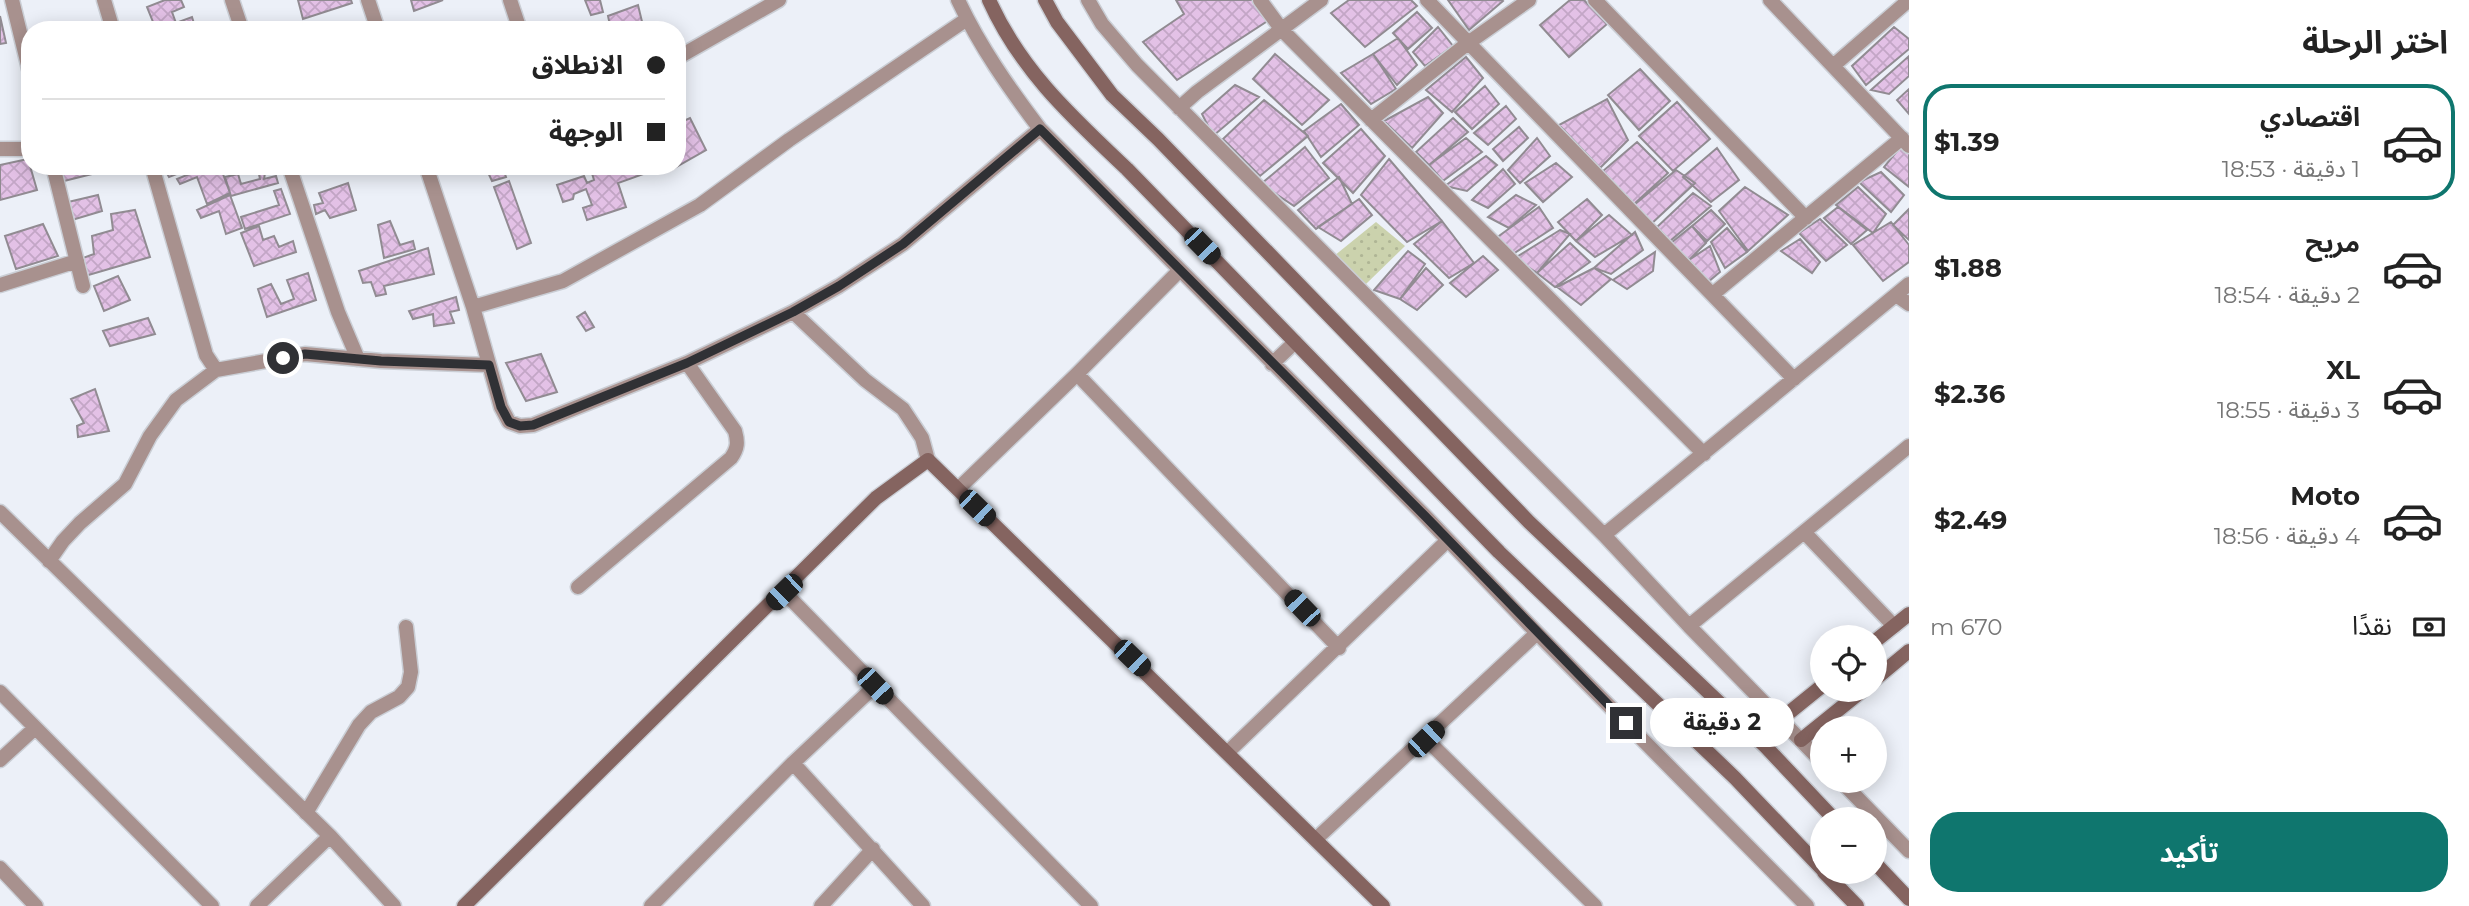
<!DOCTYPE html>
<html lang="ar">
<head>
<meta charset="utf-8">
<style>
	:root { --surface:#fff; --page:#f2f2f2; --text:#222; --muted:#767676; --line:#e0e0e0; --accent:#0f766e }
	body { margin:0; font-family:Montserrat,"Noto Sans Arabic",sans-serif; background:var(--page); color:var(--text); direction:rtl; height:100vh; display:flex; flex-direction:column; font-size:26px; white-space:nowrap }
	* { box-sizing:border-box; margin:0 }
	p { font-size:23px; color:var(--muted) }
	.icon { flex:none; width:38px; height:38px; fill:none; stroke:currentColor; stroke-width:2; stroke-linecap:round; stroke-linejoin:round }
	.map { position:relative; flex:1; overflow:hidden; direction:ltr }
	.side { display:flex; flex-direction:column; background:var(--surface); width:560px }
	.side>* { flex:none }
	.hud { position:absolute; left:21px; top:21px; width:665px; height:154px; border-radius:28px; box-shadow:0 4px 18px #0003; direction:rtl; display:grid; align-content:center; height:154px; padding:0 21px; background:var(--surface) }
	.controls { position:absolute; left:1810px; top:625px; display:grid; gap:14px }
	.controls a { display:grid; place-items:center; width:77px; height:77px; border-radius:50%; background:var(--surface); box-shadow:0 4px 18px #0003; font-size:35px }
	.end { position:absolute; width:32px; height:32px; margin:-16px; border:9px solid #303135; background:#fff; box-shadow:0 0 0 4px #fff }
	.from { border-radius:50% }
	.bubble { position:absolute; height:49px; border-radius:24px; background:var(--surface); box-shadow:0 4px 18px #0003; font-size:23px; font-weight:700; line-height:49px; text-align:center; direction:rtl }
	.car { position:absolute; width:21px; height:42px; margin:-21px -10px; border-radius:9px; box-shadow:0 0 5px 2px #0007; background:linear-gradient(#222 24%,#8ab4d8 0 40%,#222 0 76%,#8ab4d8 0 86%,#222 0) }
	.hud b { display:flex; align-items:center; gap:24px; height:66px; font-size:26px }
	.hud b+b { border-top:2px solid var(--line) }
	.hud i { width:18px; height:18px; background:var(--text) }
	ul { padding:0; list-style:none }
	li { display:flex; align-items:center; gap:21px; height:116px; margin:0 14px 10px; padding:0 7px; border:4px solid transparent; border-radius:28px }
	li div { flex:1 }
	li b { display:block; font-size:26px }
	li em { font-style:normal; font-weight:700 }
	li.selected { border-color:var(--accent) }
	li>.icon { width:63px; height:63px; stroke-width:1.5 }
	h2 { padding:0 21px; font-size:32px; line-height:84px }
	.pay { display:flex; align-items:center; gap:18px; height:77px; padding:0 21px; font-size:26px }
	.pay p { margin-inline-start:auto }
	.primary-button { display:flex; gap:14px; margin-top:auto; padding:14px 21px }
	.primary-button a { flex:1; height:80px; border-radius:28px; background:var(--accent); color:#fff; font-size:28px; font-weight:700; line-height:80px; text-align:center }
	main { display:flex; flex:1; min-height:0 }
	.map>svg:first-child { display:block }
</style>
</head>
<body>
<main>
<section class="side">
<h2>اختر الرحلة</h2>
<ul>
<li class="selected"><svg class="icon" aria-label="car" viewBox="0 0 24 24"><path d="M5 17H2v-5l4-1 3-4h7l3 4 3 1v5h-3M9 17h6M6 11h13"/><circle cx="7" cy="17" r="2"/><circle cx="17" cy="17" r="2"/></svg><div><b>اقتصادي</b><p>1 دقيقة · 18:53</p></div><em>$1.39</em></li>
<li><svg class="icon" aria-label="car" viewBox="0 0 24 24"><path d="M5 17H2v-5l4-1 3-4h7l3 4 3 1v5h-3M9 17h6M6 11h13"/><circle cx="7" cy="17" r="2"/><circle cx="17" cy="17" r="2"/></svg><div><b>مريح</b><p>2 دقيقة · 18:54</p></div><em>$1.88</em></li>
<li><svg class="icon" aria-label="car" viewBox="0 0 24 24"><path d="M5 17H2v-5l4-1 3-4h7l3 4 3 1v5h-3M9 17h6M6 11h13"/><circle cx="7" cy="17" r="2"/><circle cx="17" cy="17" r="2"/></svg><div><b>XL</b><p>3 دقيقة · 18:55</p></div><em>$2.36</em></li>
<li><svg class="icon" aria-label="car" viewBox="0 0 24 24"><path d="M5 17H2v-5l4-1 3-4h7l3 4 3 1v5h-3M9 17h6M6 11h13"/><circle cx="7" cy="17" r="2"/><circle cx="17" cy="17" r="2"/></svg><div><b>Moto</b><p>4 دقيقة · 18:56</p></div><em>$2.49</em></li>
</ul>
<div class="pay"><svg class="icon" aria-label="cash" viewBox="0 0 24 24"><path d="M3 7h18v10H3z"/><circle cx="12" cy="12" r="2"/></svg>نقدًا<p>670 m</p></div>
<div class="primary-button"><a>تأكيد</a></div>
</section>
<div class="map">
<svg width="1909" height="906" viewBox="0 0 1909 906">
	<defs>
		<pattern id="park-dots" width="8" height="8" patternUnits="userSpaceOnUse" patternTransform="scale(1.75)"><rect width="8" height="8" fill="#cbd2ad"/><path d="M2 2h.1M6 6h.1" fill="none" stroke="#afb595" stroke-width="1.8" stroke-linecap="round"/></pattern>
		<pattern id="building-cross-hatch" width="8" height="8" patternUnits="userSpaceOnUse" patternTransform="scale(1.75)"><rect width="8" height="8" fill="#e3c1e6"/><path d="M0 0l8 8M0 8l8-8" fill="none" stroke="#c3a6c6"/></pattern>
	</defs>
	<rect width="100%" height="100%" fill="#ecf0f8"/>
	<path fill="url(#park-dots)" d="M1376,222L1405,246L1366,284L1334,256Z"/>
	<path fill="url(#building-cross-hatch)" stroke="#918b92" stroke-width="2" d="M165,0H181L184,7L172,12L176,23L192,17L196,30H158L157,27L140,30L139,27L153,22L147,7Z
		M298,0H351L352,3L303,19Z
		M411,0H443L414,11Z
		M585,0H600L603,12L591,15Z
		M1176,0H1257L1272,18L1177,80L1143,42L1184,14Z
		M1349,0H1411L1417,6L1365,47L1331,13Z
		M1448,0H1502L1503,1L1469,30Z
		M1570,0H1584L1607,24L1569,57L1540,25Z
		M638,5L644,30H611L608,16Z
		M1417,12L1432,28L1408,49L1393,33Z
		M0,16L6,43L0,44Z
		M1438,27L1453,46L1425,66L1413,52Z
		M1894,27L1909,39V49L1866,85L1852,66Z
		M1398,38L1417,65L1397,85L1373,54Z
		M1275,54L1329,100L1302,125L1253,79Z
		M1373,54L1396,89L1371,104L1341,73Z
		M1909,56V76L1889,94L1871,90Z
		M1466,57L1483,78L1452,112L1426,90Z
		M1640,69L1670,101L1639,130L1608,95Z
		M1235,85L1259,97L1213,136L1202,114Z
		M1485,86L1499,104L1472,129L1455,112Z
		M1909,89V114L1897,100Z
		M1428,97L1443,113L1412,148L1384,121Z
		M1607,99L1628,140L1600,168L1559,125Z
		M1264,100L1308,136L1260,176L1223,139Z
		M1677,102L1710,139L1673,171L1639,136Z
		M1341,104L1359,125L1321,157L1304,131Z
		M1506,106L1516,119L1488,145L1474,133Z
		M690,118L706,150L669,171L667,166H677V124Z
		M1453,118L1468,132L1429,165L1416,152Z
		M1519,127L1528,138L1503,161L1493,149Z
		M1361,129L1385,156L1353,193L1323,163Z
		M1466,138L1482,152L1443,181L1429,165Z
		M1537,138L1550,156L1520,183L1508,170Z
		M1637,142L1668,173L1633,205L1603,171Z
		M1902,145L1909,153V187L1884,167Z
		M1305,147L1329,178L1294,206L1261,184Z
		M1717,148L1739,180L1711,202L1683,177Z
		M1486,156L1497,165L1467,191L1445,186Z
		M28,159L37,190L0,200V165Z
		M1389,159L1442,221L1407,242L1361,195Z
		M1556,163L1572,177L1543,202L1525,183Z
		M56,166H124L60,182Z
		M163,166H197L169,177Z
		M209,166H220L230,193L207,204L197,177L180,184L177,179Z
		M485,166H502L506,177L492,181Z
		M601,166H609L611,174L633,166H650L652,171L618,183L626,207L587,220L583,208L592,205L586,189L574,194L573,199L563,202L557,185L584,176L587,183L594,180L591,170Z
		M1503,169L1515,184L1488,208L1472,200Z
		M1676,170L1695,183L1650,225L1634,205Z
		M1881,172L1904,195L1891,212L1859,182Z
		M265,173L264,179L276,176L278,183L231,196L225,177L238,174L241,184L260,179L259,174Z
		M1339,177L1352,204L1316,229L1298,210Z
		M509,181L531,243L517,249L494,187Z
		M348,183L356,210L330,218L325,210L316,214L314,205L323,203L319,193Z
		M1745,187L1788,215L1748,251L1719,211Z
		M1858,187L1886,214L1873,233L1836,205Z
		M281,189L290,214L245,229L241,217L279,205L274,191Z
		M1693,193L1711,206L1670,241L1657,227Z
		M98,195L102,211L72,220L68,202Z
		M230,195L242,228L226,234L219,211L201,218L197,210Z
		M1516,195L1536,205L1509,228L1488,217Z
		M1359,199L1372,215L1341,241L1318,227Z
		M1587,199L1602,215L1576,241L1558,222Z
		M1539,207L1553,228L1513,254L1496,238Z
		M1838,207L1867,230L1851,244L1824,218Z
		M1909,209V240L1893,225Z
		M135,210L150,257L85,276L80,259L94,254L92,236L113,230L111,214Z
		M1711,210L1725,224L1707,241L1692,226Z
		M1609,215L1632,235L1595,257L1576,241Z
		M1820,219L1847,245L1826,261L1799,233Z
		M390,221L400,245L413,241L415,249L384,258L378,225Z
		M1442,221L1474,263L1449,278L1414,244Z
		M1891,222L1909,245V262L1883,281L1853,245Z
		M43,224L58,256L16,269L5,236Z
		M259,226L263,240L274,236L279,247L293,241L296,252L254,266L241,233Z
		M1692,226L1706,243L1689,260L1671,243Z
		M1727,228L1747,252L1725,268L1711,242Z
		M1560,230L1570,234L1537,273L1515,258Z
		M1635,232L1643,250L1611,274L1594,268Z
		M1800,239L1820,262L1812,273L1781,251Z
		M1570,243L1590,262L1555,287L1537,273Z
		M1710,246L1720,272L1708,282L1689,260Z
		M428,248L434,274L384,286L386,294L376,296L371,282L363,283L359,271Z
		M1408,251L1425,264L1400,299L1374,290Z
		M1655,252L1653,271L1627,289L1613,280Z
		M1483,256L1498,270L1466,297L1450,283Z
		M1426,268L1443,285L1417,310L1400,299Z
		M1594,268L1611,279L1581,305L1557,287Z
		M308,273L316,300L267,317L258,289L271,284L281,304L294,299L287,280Z
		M118,276L130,300L104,311L94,286Z
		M456,297L459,310L450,312L454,323L434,326L433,314L413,319L409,311Z
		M585,312L594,327L586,331L577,317Z
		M148,318L155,334L110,346L103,331Z
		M541,354L557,392L526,401L506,363Z
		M95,389L109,431L78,437L77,426L84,423L71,399Z"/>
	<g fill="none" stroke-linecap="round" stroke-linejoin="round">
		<defs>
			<path id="street" d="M12,0L30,73
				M104,0L113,30
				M232,0L242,30
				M368,0L378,30
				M510,0L520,30
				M958,0C980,47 1009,88 1040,129L1425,516L1537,633L1807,906
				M1088,0L1102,24L1137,65L1604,535L1689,626L1822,762
				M1260,0L1282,30L1704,454
				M1427,0L1794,379
				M1595,0L1806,218
				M1770,0L1909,146
				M677,58L779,0
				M1833,66L1909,0
				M1179,108L1197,92L1321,0
				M1371,120L1468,43L1529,0
				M0,149H30
				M53,166L83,286
				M152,166L206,355L216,370
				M289,166L338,312L358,359
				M426,166L473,307L501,407L509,422L520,426L533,425L687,363L793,312L839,286L903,244L1040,129
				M0,285L77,261
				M1713,294L1902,138
				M1896,295L1909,304
				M473,307L563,281L700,205L789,140L967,19
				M793,312L865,380L903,409L922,438L928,460
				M1272,364L1295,342
				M1077,374L1339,648
				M958,489L1077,374L1179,271
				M0,512L330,836L394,906
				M1804,532L1894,626
				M1604,535L1909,284
				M49,561L63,541L80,523L125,484L150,436L176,400L216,370L305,354L381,361L489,365
				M578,587L731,458C738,448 738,442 735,431L687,363
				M784,592L1091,906
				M1689,626L1909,446
				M0,692L212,906
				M1426,739L1595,906
				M1228,752L1448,540
				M0,760L35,728
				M793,763L923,906
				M1840,780L1909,851
				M306,813L359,725L371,712L399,697L408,687L411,672L406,627
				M1316,839L1537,633
				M0,868L36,906
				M257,906L330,836
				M651,906L793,763L875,686
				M821,906L873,849"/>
			<path id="secondary" d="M989,0C1021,71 1072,117 1127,169L1499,552L1735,778L1822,869
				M1045,0L1057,22L1112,95L1158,139L1529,522L1766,747L1834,819
				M1874,642L1909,614
				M1874,680L1909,651
				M1780,720L1822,686
				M1801,740L1863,690
				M1874,862L1909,899
				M1824,872L1857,906
				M464,906L876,498L928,460L1383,906"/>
		</defs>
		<use href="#street" stroke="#caced5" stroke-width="17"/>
		<use href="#secondary" stroke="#caced5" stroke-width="17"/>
		<use href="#street" stroke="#a8918e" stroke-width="14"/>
		<use href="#secondary" stroke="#856460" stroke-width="14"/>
	</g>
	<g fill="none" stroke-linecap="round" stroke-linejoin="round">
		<path stroke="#303135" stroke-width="9" d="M283,358L305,354L381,361L489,365L501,407L509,422L520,426L533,425L687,363L793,312L839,286L903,244L1040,129L1425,516L1626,723"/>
	</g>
</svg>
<div class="controls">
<a><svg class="icon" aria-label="locate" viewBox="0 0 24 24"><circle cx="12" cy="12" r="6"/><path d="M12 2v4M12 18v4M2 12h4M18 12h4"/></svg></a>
<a>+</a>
<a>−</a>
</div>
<i class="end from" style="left:283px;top:358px"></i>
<i class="end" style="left:1626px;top:723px"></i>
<div class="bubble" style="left:1650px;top:698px;width:144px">2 دقيقة</div>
<i class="car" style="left:1202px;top:246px;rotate:136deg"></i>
<i class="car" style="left:977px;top:508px;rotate:134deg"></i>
<i class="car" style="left:784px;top:592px;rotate:226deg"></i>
<i class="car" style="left:1302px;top:608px;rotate:316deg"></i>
<i class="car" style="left:1132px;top:658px;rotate:134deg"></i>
<i class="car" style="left:875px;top:686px;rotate:136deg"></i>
<i class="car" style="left:1426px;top:739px;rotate:46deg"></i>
<div class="hud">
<b><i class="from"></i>الانطلاق</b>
<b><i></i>الوجهة</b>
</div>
</div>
</main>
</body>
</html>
